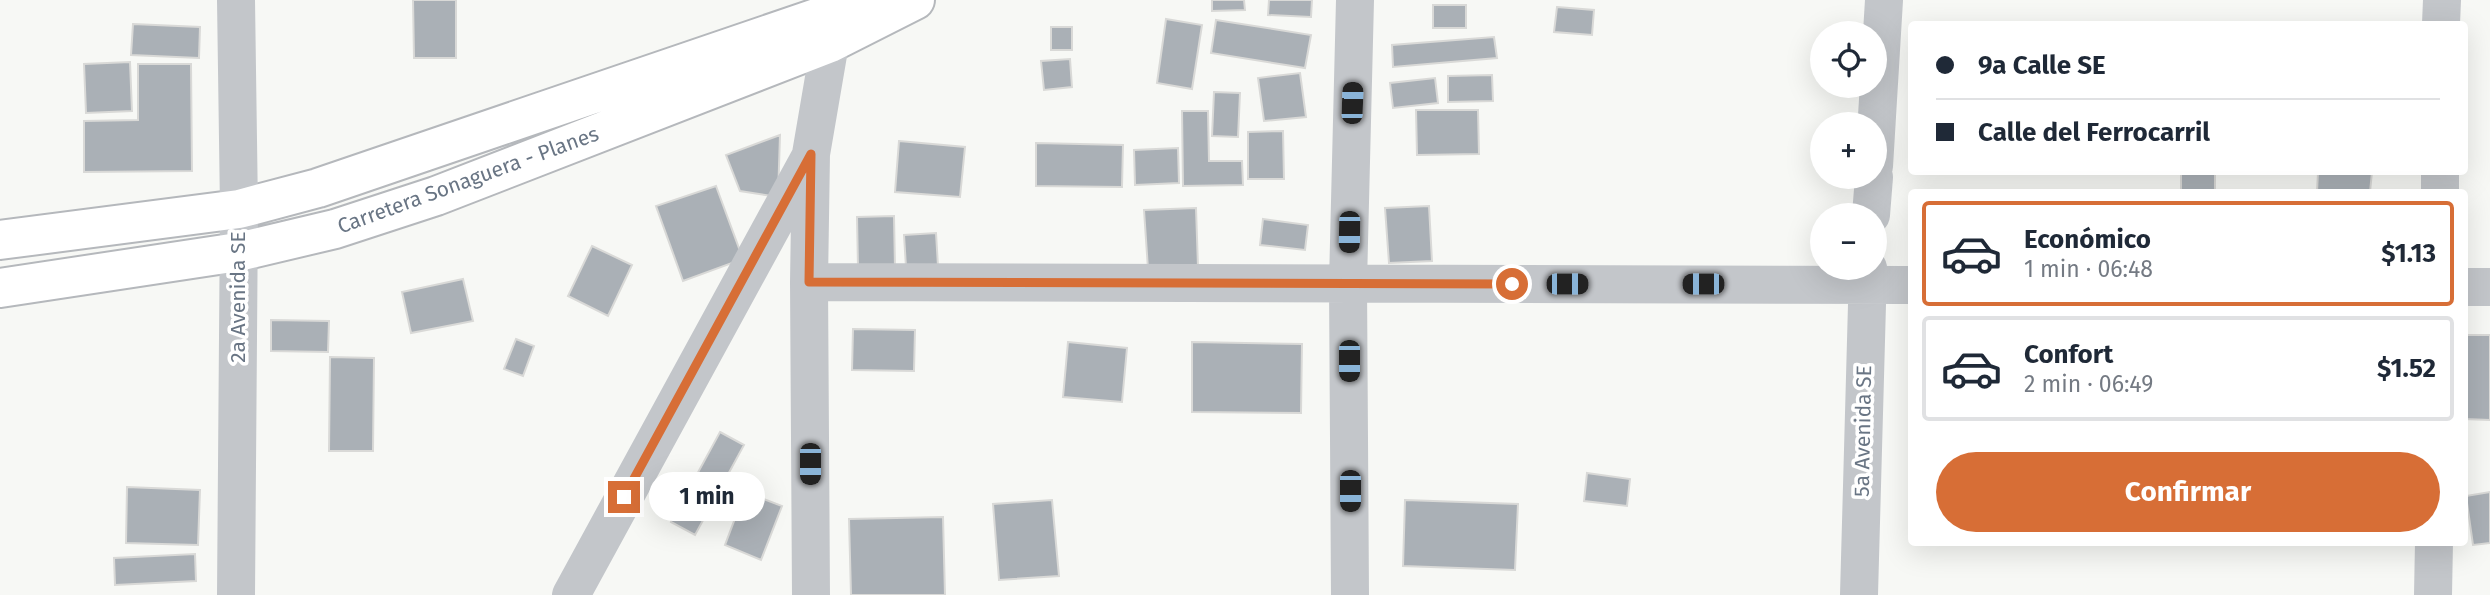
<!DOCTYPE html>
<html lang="es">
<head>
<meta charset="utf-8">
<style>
	:root { --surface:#fff; --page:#f2f2f3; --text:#1f2937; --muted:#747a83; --line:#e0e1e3; --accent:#d76e36 }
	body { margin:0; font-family:"Fira Sans",sans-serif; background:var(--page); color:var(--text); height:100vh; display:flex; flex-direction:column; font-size:26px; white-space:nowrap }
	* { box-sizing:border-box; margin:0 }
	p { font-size:23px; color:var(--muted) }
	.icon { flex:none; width:38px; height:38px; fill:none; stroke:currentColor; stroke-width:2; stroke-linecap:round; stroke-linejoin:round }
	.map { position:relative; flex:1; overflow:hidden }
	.details { position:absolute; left:1908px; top:189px; width:560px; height:357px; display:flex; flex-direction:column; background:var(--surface); border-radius:7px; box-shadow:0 7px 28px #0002 }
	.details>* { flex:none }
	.top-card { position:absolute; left:1908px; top:21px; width:560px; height:154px; border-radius:7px; box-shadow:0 7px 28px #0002; display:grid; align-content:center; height:154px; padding:0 28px; background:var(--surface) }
	.tools { position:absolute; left:1810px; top:21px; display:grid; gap:14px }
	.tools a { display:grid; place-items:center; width:77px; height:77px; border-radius:50%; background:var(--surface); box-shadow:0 7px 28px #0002; font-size:35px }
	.end { position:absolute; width:32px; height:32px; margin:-16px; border:9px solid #d76e36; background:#fff; box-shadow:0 0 0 4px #fff }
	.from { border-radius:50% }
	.bubble { position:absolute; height:49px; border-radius:24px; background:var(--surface); box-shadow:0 7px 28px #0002; font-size:23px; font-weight:700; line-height:49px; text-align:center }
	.car { position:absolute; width:21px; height:42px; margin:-21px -10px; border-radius:9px; box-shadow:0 0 5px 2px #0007; background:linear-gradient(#222 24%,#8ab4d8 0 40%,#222 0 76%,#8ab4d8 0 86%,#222 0) }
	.top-card b { display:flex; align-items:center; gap:24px; height:66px; font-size:26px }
	.top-card b+b { border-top:2px solid var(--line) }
	.top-card i { width:18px; height:18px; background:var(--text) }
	ul { padding:12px 0 0; list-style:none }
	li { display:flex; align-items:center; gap:21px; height:105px; margin:0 14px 10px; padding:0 14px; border:4px solid var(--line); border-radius:7px }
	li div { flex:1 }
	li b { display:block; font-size:26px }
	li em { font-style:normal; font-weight:700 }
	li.active { border-color:var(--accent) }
	li>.icon { width:63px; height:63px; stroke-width:1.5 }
	.primary-button { display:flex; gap:14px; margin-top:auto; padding:14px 28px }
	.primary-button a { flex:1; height:80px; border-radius:42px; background:var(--accent); color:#fff; font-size:28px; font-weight:700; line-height:80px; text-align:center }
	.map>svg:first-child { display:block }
</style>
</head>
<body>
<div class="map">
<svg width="2490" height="595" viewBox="0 0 2490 595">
	<rect width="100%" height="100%" fill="#f7f8f5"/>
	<path fill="#aab0b6" stroke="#d9d9d7" stroke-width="2" d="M413,0H456V58H414Z
		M1212,0H1244L1245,10L1212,11Z
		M1269,0H1312L1311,17L1268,15Z
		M1433,5H1466V28H1433Z
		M1557,7L1594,10L1592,35L1554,32Z
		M1166,19L1202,25L1192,89L1157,83Z
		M1216,20L1311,35L1305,68L1211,53Z
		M133,24L200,27L199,58L131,55Z
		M1051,27H1072V50H1051Z
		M1494,37L1497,58L1393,67L1392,45Z
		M1070,59L1072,87L1044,90L1041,61Z
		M130,62L132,111L86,113L84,64Z
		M138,64H191L192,171L84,172V121L138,120Z
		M1300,73L1306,117L1264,121L1258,78Z
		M1492,75L1493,101L1448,102V76Z
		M1435,78L1438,103L1393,108L1390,83Z
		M1214,92L1240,93L1238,137L1212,136Z
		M1416,110H1478L1479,154L1417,155Z
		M1182,111H1208L1209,161H1242L1243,185L1183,186Z
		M1283,131L1284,179H1248V132Z
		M780,135L778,197L740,191L726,155Z
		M899,141L965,147L960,197L895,192Z
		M1036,143L1123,145L1122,187L1036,186Z
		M1178,148L1179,183L1135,185L1134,150Z
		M2181,172L2215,173V192H2181Z
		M2318,172H2372L2370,192H2317Z
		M716,186L743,259L683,281L656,206Z
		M1429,206L1432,261L1389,263L1385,208Z
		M1196,208L1198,267L1148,269L1144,210Z
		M894,216L895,268H858L857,217Z
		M1263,219L1308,225L1305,250L1260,245Z
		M936,233L938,266L906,267L904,235Z
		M592,246L632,265L608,316L568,296Z
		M463,279L473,321L411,333L402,292Z
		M271,320L329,321L328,352L271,351Z
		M853,329L915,330L914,371L852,370Z
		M2464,335H2490V420L2464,419Z
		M516,339L534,346L523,376L504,369Z
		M1068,342L1127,348L1122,402L1063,397Z
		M1192,342L1302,344L1301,413L1192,412Z
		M330,357L374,358L373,451H329Z
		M720,432L744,445L695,535L671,522Z
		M1587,473L1630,479L1627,506L1584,501Z
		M127,487L200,490L198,545L126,543Z
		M745,492L782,506L761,560L725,545Z
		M2490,492V543L2473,545L2466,496Z
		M1052,500L1059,576L999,580L993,504Z
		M1405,500L1518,504L1515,570L1403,566Z
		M943,517L945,595H851L849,519Z
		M195,554L196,581L115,585L114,558Z"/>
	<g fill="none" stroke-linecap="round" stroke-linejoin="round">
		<defs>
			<path id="major" d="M0,240L239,209L318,188L828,14L856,0
				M0,288L238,252L335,229L436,196L830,43L915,0"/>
		</defs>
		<use href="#major" stroke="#b5b8bc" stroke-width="42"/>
		<path stroke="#c3c6ca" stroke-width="38" d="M236,0L239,209L236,595
			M2441,24L2442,0
			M1874,166L1884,0
			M2440,192V172
			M1871,215L1874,177
			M809,282L1911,285
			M2464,287H2490
			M571,595L809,159
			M811,595L809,282L811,154L830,43L828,13
			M1350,595L1348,283L1355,0
			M1859,595L1868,268
			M2433,595L2434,542"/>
		<use href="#major" stroke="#fff" stroke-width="38"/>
	</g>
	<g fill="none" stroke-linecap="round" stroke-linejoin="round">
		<path stroke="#d76e36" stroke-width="9" d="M624,497L811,154L809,282L1512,284"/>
	</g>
	<g text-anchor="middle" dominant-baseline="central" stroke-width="7" stroke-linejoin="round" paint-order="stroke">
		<g font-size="21" fill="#697584" stroke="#fff">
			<text transform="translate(468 180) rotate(-20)">Carretera Sonaguera - Planes</text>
			<text transform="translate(238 297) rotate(-90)">2a Avenida SE</text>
			<text transform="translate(1863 431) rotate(-89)">5a Avenida SE</text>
		</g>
	</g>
</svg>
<div class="tools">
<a><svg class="icon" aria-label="locate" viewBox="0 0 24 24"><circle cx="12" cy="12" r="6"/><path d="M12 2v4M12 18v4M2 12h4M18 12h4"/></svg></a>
<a>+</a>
<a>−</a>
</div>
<i class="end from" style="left:1512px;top:284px"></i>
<i class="end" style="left:624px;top:497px"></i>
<div class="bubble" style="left:649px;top:472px;width:116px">1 min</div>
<i class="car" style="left:1352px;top:103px;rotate:2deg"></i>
<i class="car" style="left:1349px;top:232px;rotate:181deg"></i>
<i class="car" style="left:1567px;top:284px;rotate:90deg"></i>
<i class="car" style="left:1703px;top:284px;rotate:270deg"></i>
<i class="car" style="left:1349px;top:361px;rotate:180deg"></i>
<i class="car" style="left:810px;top:464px;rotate:180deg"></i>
<i class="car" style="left:1350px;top:491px;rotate:180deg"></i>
<div class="top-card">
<b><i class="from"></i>9a Calle SE</b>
<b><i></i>Calle del Ferrocarril</b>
</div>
<section class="details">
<ul>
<li class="active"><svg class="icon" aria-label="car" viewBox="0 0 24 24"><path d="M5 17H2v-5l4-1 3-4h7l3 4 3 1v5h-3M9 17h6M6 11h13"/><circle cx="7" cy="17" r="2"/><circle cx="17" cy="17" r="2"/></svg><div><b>Económico</b><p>1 min · 06:48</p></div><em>$1.13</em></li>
<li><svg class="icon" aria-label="car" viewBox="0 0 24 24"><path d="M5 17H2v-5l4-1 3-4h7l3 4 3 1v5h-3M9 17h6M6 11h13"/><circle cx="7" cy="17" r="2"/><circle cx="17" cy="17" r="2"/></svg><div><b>Confort</b><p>2 min · 06:49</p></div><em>$1.52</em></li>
</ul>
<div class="primary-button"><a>Confirmar</a></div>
</section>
</div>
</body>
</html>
